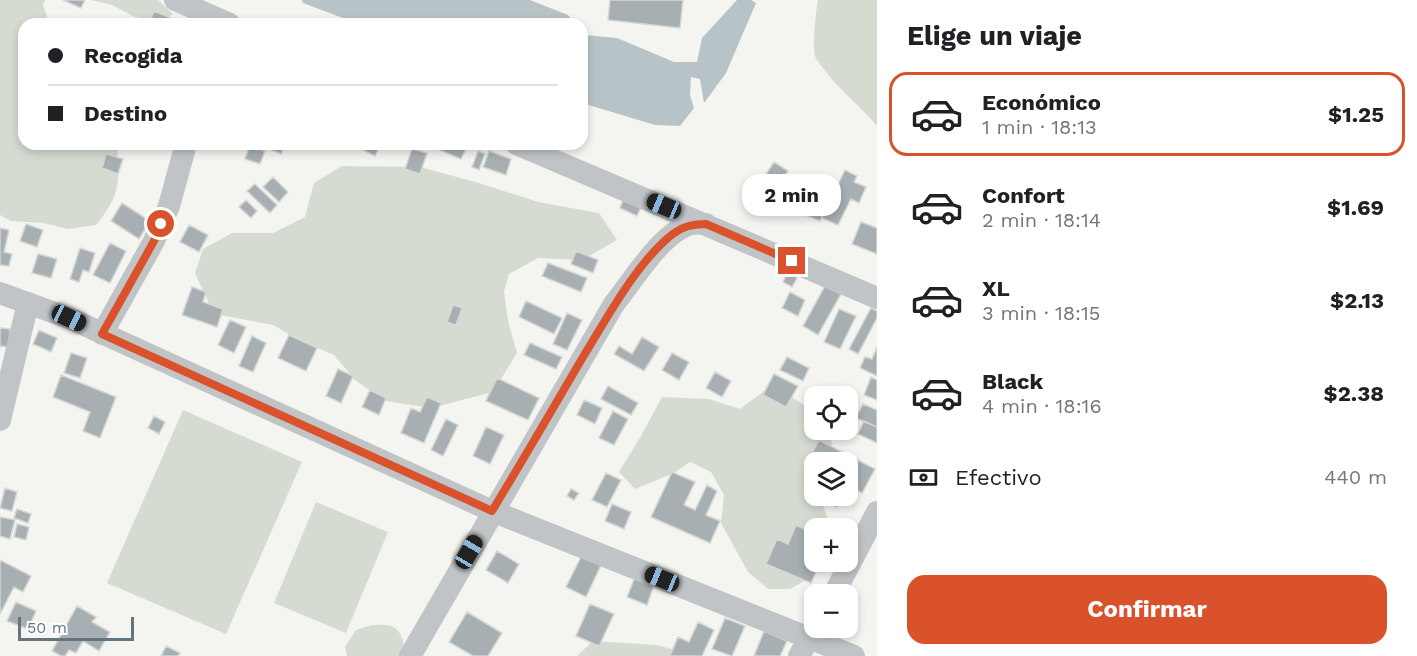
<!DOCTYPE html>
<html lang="es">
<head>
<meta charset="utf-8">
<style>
	:root { --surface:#fff; --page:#f6f6f6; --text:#202124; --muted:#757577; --line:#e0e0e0; --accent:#d9522c }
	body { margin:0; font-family:"Work Sans",sans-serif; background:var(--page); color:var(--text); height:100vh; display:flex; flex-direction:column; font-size:22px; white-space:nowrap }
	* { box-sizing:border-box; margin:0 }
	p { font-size:20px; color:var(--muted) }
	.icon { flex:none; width:33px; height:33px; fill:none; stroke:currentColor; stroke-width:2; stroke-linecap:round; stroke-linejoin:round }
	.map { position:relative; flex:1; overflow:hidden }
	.side { display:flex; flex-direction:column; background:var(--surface); width:540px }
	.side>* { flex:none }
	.top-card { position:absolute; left:18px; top:18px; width:570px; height:132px; border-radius:18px; box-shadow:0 3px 9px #0003; display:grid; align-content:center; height:132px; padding:0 30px; background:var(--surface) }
	.tools { position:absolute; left:804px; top:386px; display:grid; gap:12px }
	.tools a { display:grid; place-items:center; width:54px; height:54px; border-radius:12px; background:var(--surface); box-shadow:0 3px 9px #0003; font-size:30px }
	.scale { position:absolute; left:18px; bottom:15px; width:116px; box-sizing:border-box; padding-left:6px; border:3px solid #657580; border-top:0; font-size:16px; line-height:21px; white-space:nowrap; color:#657580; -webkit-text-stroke:4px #fff; paint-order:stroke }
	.end { position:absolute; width:27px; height:27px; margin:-14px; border:8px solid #d9522c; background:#fff; box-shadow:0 0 0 3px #fff }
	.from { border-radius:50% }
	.bubble { position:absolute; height:42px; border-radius:18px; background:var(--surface); box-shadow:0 3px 9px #0003; font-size:20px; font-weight:700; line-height:42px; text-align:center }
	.car { position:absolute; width:18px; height:36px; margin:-18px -9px; border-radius:8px; box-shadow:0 0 4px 2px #0007; background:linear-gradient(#222 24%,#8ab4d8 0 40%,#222 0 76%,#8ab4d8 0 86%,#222 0) }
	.top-card b { display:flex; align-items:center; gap:21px; height:57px; font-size:22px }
	.top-card b+b { border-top:2px solid var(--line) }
	.top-card i { width:15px; height:15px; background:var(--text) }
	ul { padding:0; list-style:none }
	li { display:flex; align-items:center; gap:18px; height:84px; margin:0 12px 9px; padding:0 18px; border:3px solid transparent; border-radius:18px }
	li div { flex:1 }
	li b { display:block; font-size:22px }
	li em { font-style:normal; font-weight:700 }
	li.active { border-color:var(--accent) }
	li>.icon { width:54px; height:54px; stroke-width:1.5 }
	h2 { padding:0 30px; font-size:27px; line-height:72px }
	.pay { display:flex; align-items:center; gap:15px; height:66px; padding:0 30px; font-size:22px }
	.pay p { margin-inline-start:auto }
	.primary-button { display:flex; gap:12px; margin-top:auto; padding:12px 30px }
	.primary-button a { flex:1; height:69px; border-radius:18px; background:var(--accent); color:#fff; font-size:24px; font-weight:700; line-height:69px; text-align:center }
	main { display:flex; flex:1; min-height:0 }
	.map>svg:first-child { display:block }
</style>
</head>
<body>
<main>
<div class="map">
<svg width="877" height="656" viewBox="0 0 877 656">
	<rect width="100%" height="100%" fill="#f4f4f1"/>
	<path fill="#d6dbd2" d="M0,0H45L43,5L49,22V24H24V144H117C119,184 122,192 96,225L68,229L43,223L11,221L0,215Z
		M91,0H158L173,14L161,22L135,17L112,5Z
		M818,0H877V126C860,105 839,90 823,68C820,64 816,60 815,56C812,47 816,10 818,0Z
		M342,166L420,167L479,183L538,202L599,213L617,240L582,260L538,258L509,274L504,292L508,321L517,353L493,392L431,408L385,401L355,380L334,355L301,341L273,325L214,314L195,273L203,249L232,233H273L305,217L314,183Z
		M772,385L812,410L814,414V429H824L833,444L818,462H814V495H819L828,519L827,528H814V561L808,579L790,589H768L748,572L721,523L724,495L711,472L690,462L674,473L635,489L619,472L641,436L662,397L709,399L740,409Z
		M183,410L302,462L226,634L107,583Z
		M316,502L388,532L346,633L274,603Z
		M372,625C377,625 386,624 391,626C403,630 405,646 403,656H347L345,647L356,630Z
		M593,641L656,645L700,656H577Z"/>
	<path fill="#b7c3c7" d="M302,0H530L568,15L575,24H359L303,3Z
		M737,0H751L756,3L726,73L704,103L700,79L691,77L690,95L694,108L680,126L655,125L582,103V33L584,35L617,38L674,62H697L702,38Z"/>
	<path fill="#a7afb3" stroke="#d6d6d4" stroke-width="1.5" d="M63,0H85L81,8Z
		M610,0H683L680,28L608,20Z
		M154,11L171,18L168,24H149Z
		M114,144H130L129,148Z
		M258,144H285L281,154Z
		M359,144H381L375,156L357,147Z
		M443,144H465L468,145L461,159L440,150Z
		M250,145L265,151L260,164L245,159Z
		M412,149L427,153L420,174L405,169Z
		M478,151L485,154L479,170L472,167Z
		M489,151L511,159L506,175L483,167Z
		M106,154L123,159L118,174L102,168Z
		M774,162L788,171L771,197L757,188Z
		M845,170L857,176L854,182L866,187L859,203L851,199L838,225L822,218Z
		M273,177L288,192L279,202L263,187Z
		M784,183L799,191L791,206L775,198Z
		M255,184L277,205L270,213L247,191Z
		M813,186L831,194L820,221L801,213Z
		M625,195L643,203L637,216L620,208Z
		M246,200L257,211L251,218L239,207Z
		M122,203L150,221L139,239L111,221Z
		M861,222L877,228V254L852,244Z
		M26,224L43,230L37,247L20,241Z
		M189,225L208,235L199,252L180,242Z
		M0,228L9,230L4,252L12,254L9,266L0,265Z
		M110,243L126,251L110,283L93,275Z
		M80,248L95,253L89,272L83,270L79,282L70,279Z
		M576,251L598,260L593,273L571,264Z
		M38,254L57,259L51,278L32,273Z
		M548,263L587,278L581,292L542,276Z
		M788,271L798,276L792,287L783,282Z
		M825,286L841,294L818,335L803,326Z
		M192,287L206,292L203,302L223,309L217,327L182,315Z
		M790,292L805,300L798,316L782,308Z
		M526,301L562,318L554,334L519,317Z
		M453,305L462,308L456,325L447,322Z
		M871,308L877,311V318L858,354L849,349Z
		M839,309L856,316L840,349L824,342Z
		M567,313L582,320L567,350L553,344Z
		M230,320L246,327L234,353L218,345Z
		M0,328L10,329L9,347L0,346Z
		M39,330L57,338L51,352L33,344Z
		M289,335L317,348L306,371L278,358Z
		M252,336L266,343L253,372L239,366Z
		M642,337L659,347L644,371L614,354L619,346L632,354Z
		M530,343L562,357L556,369L524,355Z
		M877,347V376L860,368L865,357L872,359Z
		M71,353L87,358L80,378L64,373Z
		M672,353L689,362L679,380L662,370Z
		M787,357L809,368L803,381L780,370Z
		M338,369L353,376L341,403L326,396Z
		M715,372L731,381L722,397L706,388Z
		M774,374L798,386L786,407L763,395Z
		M61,375L116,397L100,438L83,431L90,412L53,397Z
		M871,377L877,380V400L864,395Z
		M497,378L539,398L528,420L486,401Z
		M608,386L638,403L631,415L601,399Z
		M370,390L386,398L379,415L362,407Z
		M427,397L441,403L424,443L401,433L411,408L420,412Z
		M584,400L602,408L595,424L577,415Z
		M863,404L877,410V427L856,418Z
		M613,411L628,419L614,445L599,438Z
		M154,416L165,422L159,434L148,428Z
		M446,419L458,425L443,456L431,450Z
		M864,421L877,427V443L858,434Z
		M486,427L504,435L490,464L473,456Z
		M819,440L875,469L862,493L848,485V462H814V467L807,463Z
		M672,472L695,482L684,505L695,510L707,485L717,491L706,515L720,521L710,543L651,517Z
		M606,473L621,480L607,507L592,500Z
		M5,488L17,492L12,511L0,508Z
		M571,489L579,493L574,500L567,496Z
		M824,495H841L842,496L837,507L822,500Z
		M612,504L631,512L624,529L605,521Z
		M17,509L31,514L28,523L14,518Z
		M0,517L15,520L10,539L0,536Z
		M17,524L29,527L26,540L14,537Z
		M796,525L814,534V561H821L811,583L766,564L777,539L788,544Z
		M497,551L519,564L508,583L486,570Z
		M583,553L602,563L586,597L566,587Z
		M0,560L31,576L23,592L14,587L0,614Z
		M637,572L656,580L647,605L627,597Z
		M16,602L36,611L28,629L7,621Z
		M590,604L614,614L599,646L576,636Z
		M77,606L96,617L92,622L110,632L99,651L83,641L76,653L69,650L65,656H61L52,651Z
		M467,612L502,633L488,656H473L449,642Z
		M725,618L745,626L732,656L712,649Z
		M698,622L714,630L702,656H670L678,637L689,642Z
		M764,631L787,641L780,656H754Z
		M166,646L180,653L178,656H161Z"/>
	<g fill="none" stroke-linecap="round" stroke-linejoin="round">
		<path stroke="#c0c4c7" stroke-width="22" d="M175,0L230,24
			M516,144L877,298
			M0,293L69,318L492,511L854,656
			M102,334L154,241L169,206L186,144
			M0,420L28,303
			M834,594L877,512
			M410,656L614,304C632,282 663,230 692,224C696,223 702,224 706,224
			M799,656L816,627"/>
	</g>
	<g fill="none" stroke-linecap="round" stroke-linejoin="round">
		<path stroke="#d9522c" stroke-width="8" d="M161,224L154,241L102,334L492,511C523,460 553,408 583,357C607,318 634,267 669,237C681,227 691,224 706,224L792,261"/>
	</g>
</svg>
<div class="tools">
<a><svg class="icon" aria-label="locate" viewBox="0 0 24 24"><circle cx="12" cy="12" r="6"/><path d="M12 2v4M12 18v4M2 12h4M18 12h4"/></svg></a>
<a><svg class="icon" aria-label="layers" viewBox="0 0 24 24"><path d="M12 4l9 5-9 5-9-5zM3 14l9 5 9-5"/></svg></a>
<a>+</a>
<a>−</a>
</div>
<div class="scale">50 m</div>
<i class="end from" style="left:161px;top:224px"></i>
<i class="end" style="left:792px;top:261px"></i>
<div class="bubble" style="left:742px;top:174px;width:99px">2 min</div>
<i class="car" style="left:664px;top:206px;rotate:293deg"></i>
<i class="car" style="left:69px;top:318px;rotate:115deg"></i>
<i class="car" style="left:469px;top:552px;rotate:30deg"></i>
<i class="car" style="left:662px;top:579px;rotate:292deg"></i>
<div class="top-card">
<b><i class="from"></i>Recogida</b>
<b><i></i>Destino</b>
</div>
</div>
<section class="side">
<h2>Elige un viaje</h2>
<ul>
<li class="active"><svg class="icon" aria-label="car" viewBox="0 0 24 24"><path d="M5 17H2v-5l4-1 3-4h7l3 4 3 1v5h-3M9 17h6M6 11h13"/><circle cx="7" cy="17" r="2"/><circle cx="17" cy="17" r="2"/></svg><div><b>Económico</b><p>1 min · 18:13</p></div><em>$1.25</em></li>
<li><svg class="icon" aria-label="car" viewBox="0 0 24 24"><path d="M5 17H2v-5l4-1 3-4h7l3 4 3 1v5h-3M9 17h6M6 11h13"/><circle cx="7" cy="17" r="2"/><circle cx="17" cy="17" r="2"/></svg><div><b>Confort</b><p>2 min · 18:14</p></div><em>$1.69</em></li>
<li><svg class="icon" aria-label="car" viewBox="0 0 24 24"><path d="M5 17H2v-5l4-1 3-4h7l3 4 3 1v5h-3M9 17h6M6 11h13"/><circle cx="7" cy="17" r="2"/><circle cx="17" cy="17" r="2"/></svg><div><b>XL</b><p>3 min · 18:15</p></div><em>$2.13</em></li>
<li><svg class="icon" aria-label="car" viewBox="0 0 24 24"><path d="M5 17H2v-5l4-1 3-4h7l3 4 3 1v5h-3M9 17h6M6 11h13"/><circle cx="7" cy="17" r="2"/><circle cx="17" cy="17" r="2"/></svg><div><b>Black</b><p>4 min · 18:16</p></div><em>$2.38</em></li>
</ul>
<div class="pay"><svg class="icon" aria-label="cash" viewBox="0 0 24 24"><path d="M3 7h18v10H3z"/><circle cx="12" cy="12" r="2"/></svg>Efectivo<p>440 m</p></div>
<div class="primary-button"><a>Confirmar</a></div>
</section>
</main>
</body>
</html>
